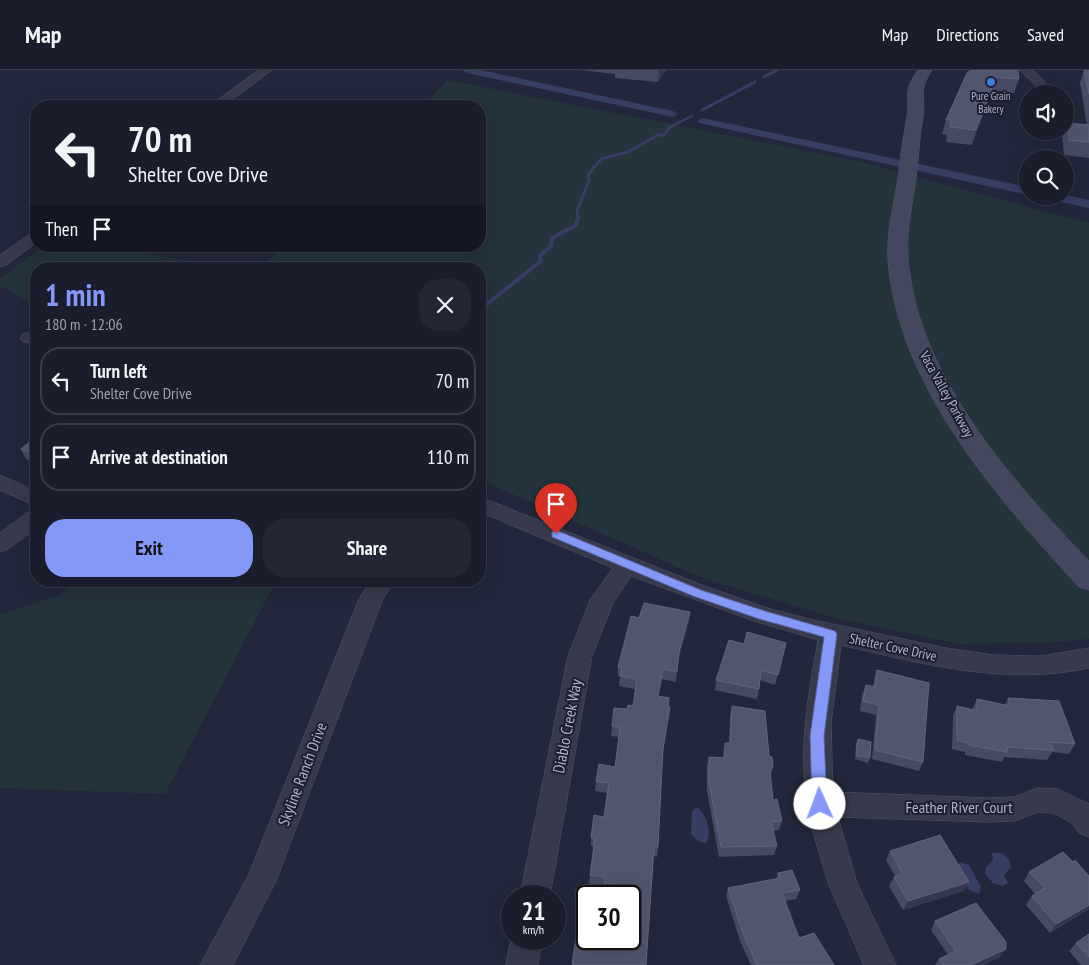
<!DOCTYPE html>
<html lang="en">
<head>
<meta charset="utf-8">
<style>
  :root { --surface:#1a1d2c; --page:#232634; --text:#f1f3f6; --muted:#9fa2a9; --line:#383b48; --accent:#8598f8 }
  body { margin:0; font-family:"PT Sans Narrow",sans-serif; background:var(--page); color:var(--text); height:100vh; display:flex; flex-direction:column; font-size:19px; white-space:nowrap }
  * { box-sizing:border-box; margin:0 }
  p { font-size:16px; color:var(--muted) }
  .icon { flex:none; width:28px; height:28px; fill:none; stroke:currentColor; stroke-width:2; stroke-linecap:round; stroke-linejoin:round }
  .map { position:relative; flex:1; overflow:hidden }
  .panel { position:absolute; left:30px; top:192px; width:456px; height:325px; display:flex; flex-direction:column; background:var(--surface); border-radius:20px; box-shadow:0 5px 20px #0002,0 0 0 1px var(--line) }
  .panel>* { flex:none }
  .guide { position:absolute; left:30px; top:30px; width:456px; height:152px; border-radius:20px; box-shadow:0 5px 20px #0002,0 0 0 1px var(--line); background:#1a1d2c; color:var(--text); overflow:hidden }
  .fabs { position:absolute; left:1019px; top:15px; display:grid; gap:10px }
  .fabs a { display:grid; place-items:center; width:55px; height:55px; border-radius:50%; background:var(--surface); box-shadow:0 5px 20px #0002,0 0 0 1px var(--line); font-size:25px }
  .speed { position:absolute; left:501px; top:815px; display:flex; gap:10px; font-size:25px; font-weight:700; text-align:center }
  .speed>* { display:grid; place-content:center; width:65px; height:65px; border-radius:50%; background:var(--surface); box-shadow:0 5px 20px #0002,0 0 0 1px var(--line); line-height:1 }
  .speed small { font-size:12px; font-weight:400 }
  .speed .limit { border:2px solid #111; border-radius:8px; background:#fff; color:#111 }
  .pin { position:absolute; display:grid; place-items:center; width:42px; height:42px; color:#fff; margin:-51px -21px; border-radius:50% 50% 50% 0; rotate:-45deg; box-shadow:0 0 5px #0007 }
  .pin .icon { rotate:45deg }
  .me { position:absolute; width:55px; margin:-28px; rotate:358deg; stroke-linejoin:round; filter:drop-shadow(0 0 4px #0008) }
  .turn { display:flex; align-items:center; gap:18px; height:105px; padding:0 15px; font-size:22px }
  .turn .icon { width:65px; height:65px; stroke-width:2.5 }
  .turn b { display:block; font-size:35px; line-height:42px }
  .then { display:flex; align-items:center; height:48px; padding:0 15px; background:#0003; gap:10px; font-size:19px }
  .round { display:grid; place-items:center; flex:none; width:52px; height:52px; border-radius:20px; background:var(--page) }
  .headline { display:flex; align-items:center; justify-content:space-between; height:85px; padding:0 15px }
  h1 { font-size:30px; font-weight:800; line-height:38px; color:var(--accent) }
  .button { display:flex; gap:10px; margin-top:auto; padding:10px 15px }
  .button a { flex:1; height:58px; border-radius:20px; background:var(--accent); color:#111; font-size:20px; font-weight:800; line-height:58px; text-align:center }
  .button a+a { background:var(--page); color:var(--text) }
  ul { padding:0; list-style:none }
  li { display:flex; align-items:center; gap:15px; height:68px; margin:0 10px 8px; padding:0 5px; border:2px solid var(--line); border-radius:20px }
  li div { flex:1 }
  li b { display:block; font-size:19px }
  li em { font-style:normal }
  header { display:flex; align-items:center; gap:30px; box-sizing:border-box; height:70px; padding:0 25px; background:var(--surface); border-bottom:1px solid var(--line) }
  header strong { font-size:24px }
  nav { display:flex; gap:28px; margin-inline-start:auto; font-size:18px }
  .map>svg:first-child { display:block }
  .green { fill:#24343c }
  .water { fill:#363e62 }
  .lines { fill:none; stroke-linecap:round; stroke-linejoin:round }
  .stream-far1 { stroke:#363e62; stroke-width:3 }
  .stream { stroke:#363e62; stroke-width:4 }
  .canal { fill:#363e62; fill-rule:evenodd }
  .street-casing { stroke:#515566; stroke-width:1 }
  .secondary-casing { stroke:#515566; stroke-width:1 }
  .street { fill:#363a4b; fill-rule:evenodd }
  .secondary { fill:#44485e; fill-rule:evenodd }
  .wall { fill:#464b63 }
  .shaded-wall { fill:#33384e }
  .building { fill:#52566d; stroke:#60657b }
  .route { fill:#8598f8; stroke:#5663a1 }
  .shop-dot { fill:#3f7fe0; stroke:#1b1f30; stroke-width:2 }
  .labels { text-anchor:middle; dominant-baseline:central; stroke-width:4; stroke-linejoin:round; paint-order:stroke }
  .far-poi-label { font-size:11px; fill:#b1b5c7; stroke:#1b1f30 }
  .street-label { font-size:14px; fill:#b1b5c7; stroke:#1b1f30 }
  .near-street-label { font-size:16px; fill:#b1b5c7; stroke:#1b1f30 }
</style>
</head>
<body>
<header>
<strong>Map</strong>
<nav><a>Map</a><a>Directions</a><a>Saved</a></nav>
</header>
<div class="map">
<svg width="1089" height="895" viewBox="0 0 1089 895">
  <rect width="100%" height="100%" fill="#22273b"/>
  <path class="green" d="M448 10 857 91 1089 153V569L1057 572 958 574 835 548 705 509 480 410V199H260L282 176H480V36H422Z
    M43 176H100L238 199H36V236L0 216V209Z
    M77 511H276L165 724 0 718V544L58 526Z"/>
  <path class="water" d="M697 737C706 743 713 763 706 774L697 770 691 764 692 741Z
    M992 783H1002L1009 789 1011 797 1004 805 1008 813 1003 816 993 813 985 804 986 797 993 790Z
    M960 792 969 795 981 817 979 824 969 820 956 795Z"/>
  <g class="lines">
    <path class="stream-far1" d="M764 7 777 0
      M702 40 755 12
      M578 148 577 141 589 110 588 105 601 89 628 82 658 65H664L670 57 692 46"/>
    <path class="stream" d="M480 240 541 191 540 186 551 176 552 168 576 155 578 147"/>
    <path class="canal" d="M462 0H481L673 41 678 44 673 47 467 3Z
      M703 48 1028 117V125L699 53 697 51Z
      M1065 125 1089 130V138L1047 129 1045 126Z"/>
    <defs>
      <path id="street" d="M259 0H272L224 36H210Z
        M1020 0H1033L1045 12 1050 24H1038L1035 15Z
        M36 161V173L6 195 0 197V185L31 163Z
        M29 263 36 264V274L23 272 20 268 23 264Z
        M0 405 36 421V436L0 420Z
        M480 427 699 514 767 538 813 550 946 578 993 585 1041 586 1089 578V598C1005 616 923 594 841 575L831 653 833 722 988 728 1014 727 1037 718 1058 719 1089 734V767L1079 763 1073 754 1054 743 1038 742 1014 751 988 752 838 747 857 813 896 895H864L828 813 805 734 807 730C798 676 809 623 818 570L754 551 631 506 613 533 592 586 550 826H520L568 586 590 530 613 498 480 442Z
        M36 440V458L8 479 0 482V463L28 442Z
        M371 511H394L382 531 276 811 233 895H200L249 804 359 529Z
        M512 867 542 869 538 895H506Z"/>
      <path id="secondary" d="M918 0H932C918 21 926 26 923 47 920 64 919 82 917 100 914 129 906 157 908 186 915 303 1012 411 1089 491V520L1079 517C997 428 897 315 888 189 886 158 896 129 899 99 901 81 904 64 907 46 910 25 902 22 918 0Z"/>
    </defs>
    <use href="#street" class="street-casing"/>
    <use href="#secondary" class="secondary-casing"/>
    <use href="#street" class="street"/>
    <use href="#secondary" class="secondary"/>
  </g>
  <path class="wall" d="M580 0H666L658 12 615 8V4Z
    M1084 0H1089V88L1064 85 1062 67 1064 61H1065V58L1067 53 1087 55 1080 13Z
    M967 3 1019 9 1014 23 992 20 972 75 946 72 947 65 942 64 946 50Z
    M36 367V393L26 389 21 379Z
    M690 542 689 552 678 590 676 612 662 609 658 626 663 681 658 777 657 787 653 786 646 895H572L576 868 586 870 630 869 609 822H603L604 816 589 814 594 777 591 776V767L604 747 607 723 595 721 596 711 615 697 619 667 611 666 612 656 627 639 633 636 635 619 619 616 620 607 618 606V597Z
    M786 573 775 615 760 610 759 619 757 629 715 620 716 610 744 574Z
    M877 600 923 692 919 701 872 689 876 645 860 641 862 624 866 615 873 616 874 610Z
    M1008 628 1075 674 1069 684 1052 682 1047 690 1004 687 1002 692 965 685V682L952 679 953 646 957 636 972 640 977 629 1005 635Z
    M732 636 769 686 773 696 771 705 773 730 782 751 779 760 773 761 777 776 774 785 719 787 707 721V696L709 687 723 688V682L725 673H729L730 646Z
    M858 669 870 688 868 693 855 689 856 674Z
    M890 781 964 821 903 840 889 816 894 807 895 806 886 790Z
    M1029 802 1089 839 1050 863 1026 835 1032 826 1035 824 1024 811Z
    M778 803 800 820 796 829 785 831 799 868 834 895H751L740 871 726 826 728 818 776 809Z
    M935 851 1000 887 983 895H935L939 889 948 885 931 860Z
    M1089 864V895H1081L1069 881 1076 873Z"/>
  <path class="shaded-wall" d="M659 0H666L658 12Z
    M996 7 992 20 972 75 976 60Z
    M690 542 689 552 678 592 679 582Z
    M969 812 964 821 903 840 908 831Z
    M1089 835V839L1050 863 1056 854Z
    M1006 879 1000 887 983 895H971Z"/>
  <path class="building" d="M971 0H1018L1019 9 996 7 976 60 950 57 951 50H946L967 3Z
    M1084 0H1089V24Z
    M1067 53 1089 55V72L1069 70Z
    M36 367V385L21 379Z
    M644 533 690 542 679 582 677 602 663 599 658 626 669 628 668 637H670L663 679 658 777H654L646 895H576L572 894 576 868 586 870 588 861V869H630V826H609L610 813H604L605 807 590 805 595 768 591 767 594 745 604 747 609 713 596 711 599 694 615 697 620 658 612 656 614 638 627 639 628 635 633 636 637 609 620 606 622 597H618L631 546 639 548Z
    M747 562 786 573 778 605 761 600 759 619 716 610 729 570 744 574Z
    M877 600 929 613 923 692 875 680 879 635 863 631 866 615 875 617Z
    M1008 628 1059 631 1075 674 1050 672 1053 680 1007 677V682L969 675V673L957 670V636L977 641V629L1010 636Z
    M732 636 765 641 769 686 772 687 773 696 770 702 773 730 777 729 782 751 771 752 777 776 721 777 709 712V687L725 688V673H730Z
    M858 669 871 672 870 688 856 685Z
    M940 765 969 812 908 831 894 807 903 804 890 781Z
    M1063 782 1073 792 1075 790 1089 806V835L1056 854 1032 826 1045 818 1029 802Z
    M792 800 800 820 782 823 799 868 814 863 834 895H757L743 863 728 818 780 808 778 803Z
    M976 833 1006 872V879L971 895H943L939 889 956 881 935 851Z
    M1089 864V887L1076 873Z"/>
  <path class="route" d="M556 460 701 520 765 541 835 561 837 564 824 666 827 734 825 739 820 741 814 739 812 734 810 666 824 567 759 549 693 526 552 467V462Z"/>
  <circle class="shop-dot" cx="991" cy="12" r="5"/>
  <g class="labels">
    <g class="far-poi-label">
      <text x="991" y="26">Pure Grain<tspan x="991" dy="13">Bakery</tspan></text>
    </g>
    <g class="street-label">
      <text transform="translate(947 324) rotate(61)">Vaca Valley Parkway</text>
      <text transform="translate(893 577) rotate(12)">Shelter Cove Drive</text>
    </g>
    <g class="near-street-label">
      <text transform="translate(567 656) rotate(-79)">Diablo Creek Way</text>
      <text transform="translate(302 704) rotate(-69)">Skyline Ranch Drive</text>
      <text x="959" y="737">Feather River Court</text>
    </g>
  </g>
</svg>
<div class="fabs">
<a><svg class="icon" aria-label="sound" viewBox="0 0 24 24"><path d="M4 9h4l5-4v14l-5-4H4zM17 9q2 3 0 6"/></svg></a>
<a><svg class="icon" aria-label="search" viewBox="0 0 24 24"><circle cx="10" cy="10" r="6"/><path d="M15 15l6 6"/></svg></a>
</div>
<div class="speed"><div>21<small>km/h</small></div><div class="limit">30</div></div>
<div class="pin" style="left:556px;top:464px;background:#d93025"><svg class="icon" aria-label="arrive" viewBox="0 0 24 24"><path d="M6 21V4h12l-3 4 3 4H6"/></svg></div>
<svg class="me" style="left:820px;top:734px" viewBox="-20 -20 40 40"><circle r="19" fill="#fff"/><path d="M0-13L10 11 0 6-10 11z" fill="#8598f8"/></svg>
<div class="guide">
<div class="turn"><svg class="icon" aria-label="left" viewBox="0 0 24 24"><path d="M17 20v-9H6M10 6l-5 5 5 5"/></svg><div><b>70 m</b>Shelter Cove Drive</div></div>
<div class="then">Then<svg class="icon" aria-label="arrive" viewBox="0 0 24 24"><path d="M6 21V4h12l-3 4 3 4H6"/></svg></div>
</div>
<section class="panel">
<div class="headline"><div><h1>1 min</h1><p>180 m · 12:06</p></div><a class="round"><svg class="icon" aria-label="close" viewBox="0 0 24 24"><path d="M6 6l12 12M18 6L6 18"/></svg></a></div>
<ul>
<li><svg class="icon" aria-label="left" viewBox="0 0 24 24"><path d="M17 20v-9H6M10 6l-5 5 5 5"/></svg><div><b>Turn left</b><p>Shelter Cove Drive</p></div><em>70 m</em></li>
<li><svg class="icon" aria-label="arrive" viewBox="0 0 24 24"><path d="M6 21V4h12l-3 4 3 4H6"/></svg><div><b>Arrive at destination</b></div><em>110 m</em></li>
</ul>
<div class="button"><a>Exit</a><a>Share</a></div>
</section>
</div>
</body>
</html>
